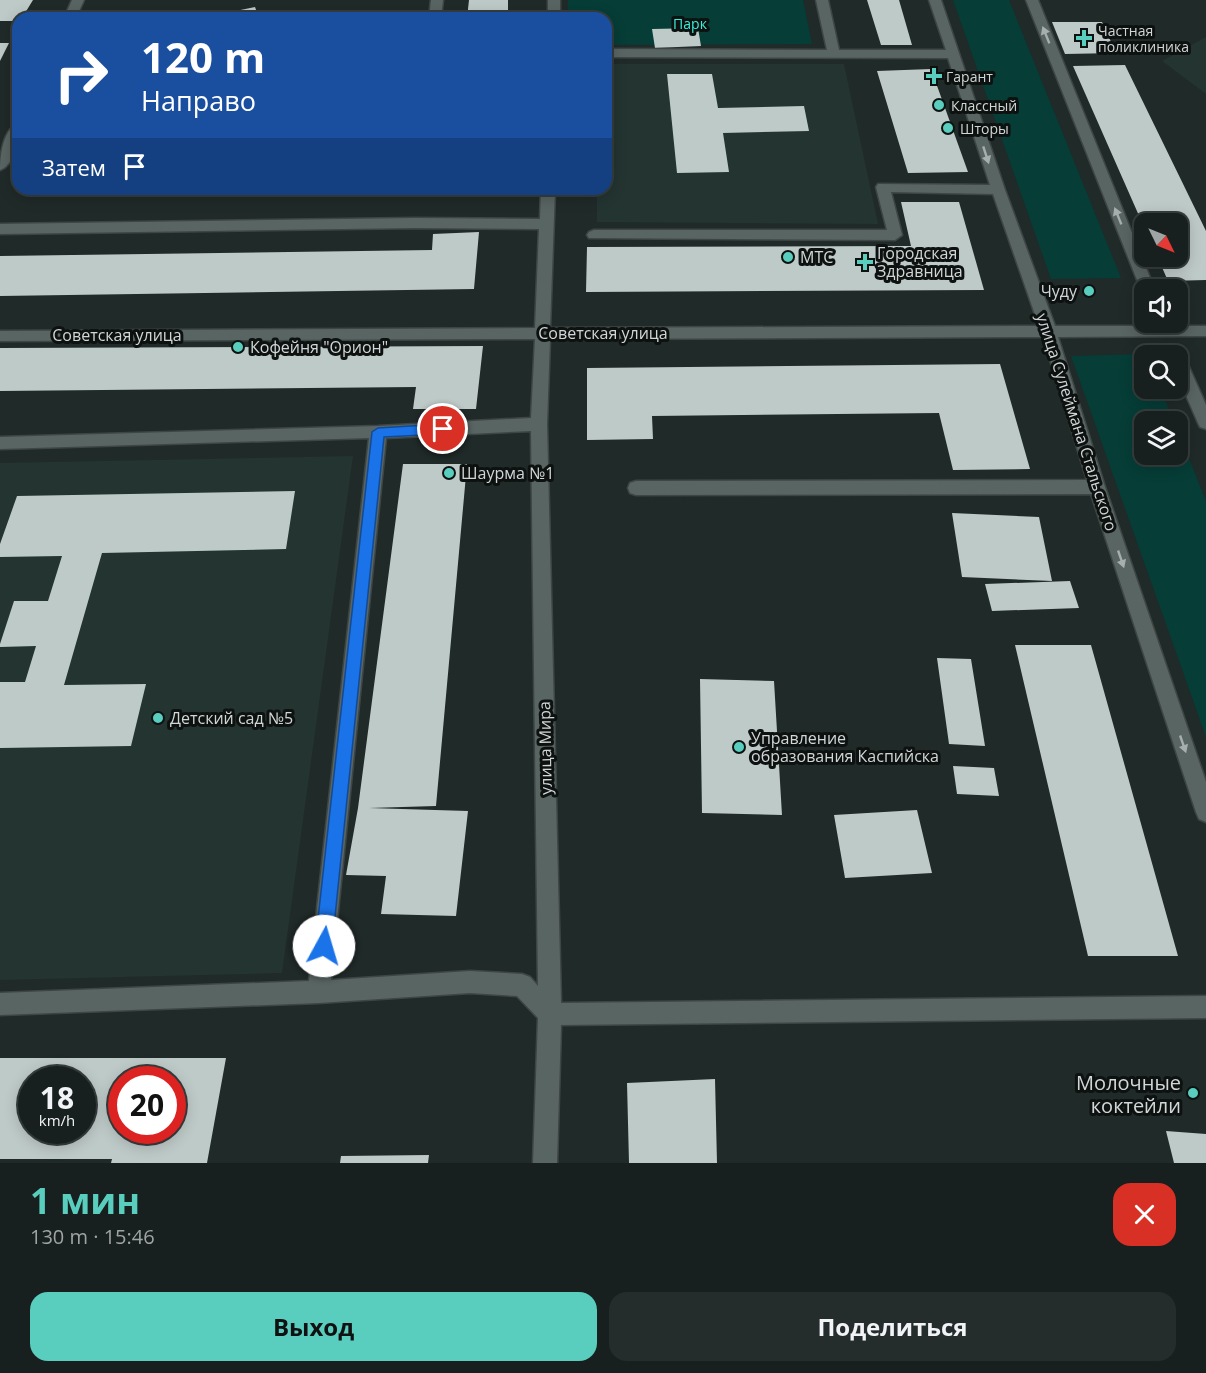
<!DOCTYPE html>
<html lang="ru">
<head>
<meta charset="utf-8">
<style>
  :root { --surface:#18201f; --page:#252d2c; --text:#f1f3f6; --muted:#9fa3a4; --line:#363e3d; --accent:#59cebe }
  body { margin:0; font-family:"Open Sans",sans-serif; background:var(--page); color:var(--text); height:100vh; display:flex; flex-direction:column; font-size:22px; white-space:nowrap }
  * { box-sizing:border-box; margin:0 }
  p { font-size:20px; color:var(--muted) }
  .icon { flex:none; width:33px; height:33px; fill:none; stroke:currentColor; stroke-width:2; stroke-linecap:round; stroke-linejoin:round }
  .map { position:relative; height:1163px; overflow:hidden }
  .drawer { display:flex; flex-direction:column; background:var(--surface); flex:1 }
  .drawer>* { flex:none }
  .top-card { position:absolute; left:12px; top:12px; width:600px; height:183px; border-radius:18px; box-shadow:0 3px 15px #0003,0 0 0 2px var(--line); background:#1a4fa0; color:#fff; overflow:hidden }
  .needle { width:39px; rotate:133deg }
  .controls { position:absolute; left:1134px; top:213px; display:grid; gap:12px }
  .controls a { display:grid; place-items:center; width:54px; height:54px; border-radius:12px; background:var(--surface); box-shadow:0 3px 15px #0003,0 0 0 2px var(--line); font-size:30px }
  .speed { position:absolute; left:18px; top:1066px; display:flex; gap:12px; font-size:30px; font-weight:700; text-align:center }
  .speed>* { display:grid; place-content:center; width:78px; height:78px; border-radius:50%; background:var(--surface); box-shadow:0 3px 15px #0003,0 0 0 2px var(--line); line-height:1 }
  .speed small { font-size:15px; font-weight:400 }
  .speed .limit { border:9px solid #d22; background:#fff; color:#111 }
  .pin { position:absolute; display:grid; place-items:center; width:51px; height:51px; color:#fff; margin:-26px; border:3px solid #fff; border-radius:50%; box-shadow:0 2px 6px #0007 }
  .me { position:absolute; width:66px; margin:-33px; rotate:6deg; stroke-linejoin:round; filter:drop-shadow(0 0 4px #0008) }
  .turn { display:flex; align-items:center; gap:21px; height:126px; padding:0 30px; font-size:27px }
  .turn .icon { width:78px; height:78px; stroke-width:2.5 }
  .turn b { display:block; font-size:42px; line-height:51px }
  .then { display:flex; align-items:center; height:57px; padding:0 30px; background:#0003; gap:12px; font-size:22px }
  .round { display:grid; place-items:center; flex:none; width:63px; height:63px; border-radius:18px; background:var(--page) }
  .headline { display:flex; align-items:center; justify-content:space-between; height:102px; padding:0 30px }
  h1 { font-size:36px; font-weight:700; line-height:45px; color:var(--accent) }
  .action { display:flex; gap:12px; margin-top:auto; padding:12px 30px }
  .action a { flex:1; height:69px; border-radius:18px; background:var(--accent); color:#111; font-size:24px; font-weight:700; line-height:69px; text-align:center }
  .action a+a { background:var(--page); color:var(--text) }
  .map>svg:first-child { display:block }
  .built { fill:#233431 }
  .green { fill:#063d37 }
  .building { fill:#becac8; fill-rule:evenodd }
  .lines { fill:none; stroke-linecap:round; stroke-linejoin:round }
  .minor-casing { stroke:#3e4644; stroke-width:3 }
  .minor { fill:#596563; fill-rule:evenodd }
  .oneway { fill:#a7afae }
  .route { fill:#1a73e8; stroke:#114b97; stroke-width:1.5 }
  .poi-dot { fill:#59cebe; stroke:#0d1211; stroke-width:2 }
  .labels { text-anchor:middle; dominant-baseline:central; stroke-width:6; stroke-linejoin:round; paint-order:stroke }
  .far-park-label { font-size:14px; fill:#37f0dc; stroke:#0d1211 }
  .far-poi-label { font-size:14px; fill:#d1d7d6; stroke:#0d1211; text-anchor:start }
  .poi-label { font-size:16px; fill:#d1d7d6; stroke:#0d1211; text-anchor:start }
  .street-label { font-size:16px; fill:#d1d7d6; stroke:#0d1211 }
  .near-poi-label { font-size:20px; fill:#d1d7d6; stroke:#0d1211; text-anchor:end }
</style>
</head>
<body>
<div class="map">
<svg width="1206" height="1163" viewBox="0 0 1206 1163">
  <rect width="100%" height="100%" fill="#202a29"/>
  <path class="built" d="M1206 37V94L1162 61Z
    M606 64H844L878 224 597 222V189H606Z
    M353 456 282 973 0 980V463Z"/>
  <path class="green" d="M568 0H803L812 44 606 45V18H568Z
    M953 0H1009L1121 278 1051 279Z
    M1146 354 1144 388 1160 389 1174 421 1144 422V454H1178V431L1206 501V737L1071 356Z"/>
  <path class="building" d="M0 0H33L22 18H18V21H0Z
    M469 0H508V18H467Z
    M867 0H899L912 45H881Z
    M255 7 259 18H217L216 15Z
    M1052 22H1102L1116 53 1065 54Z
    M698 28 701 46 655 48 652 29Z
    M0 43H9L0 61Z
    M1125 65 1206 231V280L1168 281 1157 256H1178V224H1144V227L1073 66Z
    M931 69 968 172 908 173 877 71Z
    M667 74H712L718 108 804 106 809 131 723 133 729 172 677 173Z
    M901 202H959L984 290 586 292 587 247 911 246Z
    M479 232 474 289 0 296V256L432 250 433 234Z
    M483 346 476 409H413L416 387 0 391V348Z
    M1000 364 1030 469 953 470 939 413 652 416 653 439 587 440V368Z
    M403 464H467L436 806 369 808 468 811 456 916 381 914 386 876 346 875 358 808Z
    M295 491 286 549 102 553 64 685 146 684 131 746 0 748V682H25L36 646 0 647V644L14 601H48L62 556 0 557V544L17 496Z
    M952 513 1039 517 1052 581 962 577Z
    M1070 581 1079 608 992 611 985 584Z
    M1015 645H1091L1178 956H1088Z
    M937 658 971 659 985 746 949 744Z
    M700 679 774 681 782 815 702 813Z
    M953 766 994 768 999 796 957 794Z
    M917 810 932 873 845 878 834 815Z
    M0 1058H226L207 1163H111L112 1159H0ZM32 1080H82V1131H32ZM122 1080H172V1131H122Z
    M715 1079 717 1163H629L627 1083Z
    M1166 1131 1206 1134V1163H1174Z
    M429 1155 428 1163H340L341 1156Z"/>
  <g class="lines">
    <defs>
      <path id="minor" d="M72 0H84L76 18H64Z
        M431 0H443L441 18H429Z
        M548 0H560V18H548Z
        M816 0H828L839 50H946L929 0H941L1005 190 1055 326H1206V336L1058 337 1105 487 1206 782V822L1199 819 1196 812 1091 494 636 495 630 493 628 488 630 483 636 481 1087 480 1043 337 550 339 547 424 561 1003 1206 996V1018L561 1025 557 1163H533L538 1018 517 996 470 993 319 1003 0 1015V993L309 981 369 438 0 449V437L378 426 531 418 535 339 0 341V331L535 328 539 229 415 228 0 234V224L415 218 540 219 541 189H555L550 328 1039 326 993 194 891 192 902 235 895 240 589 238 587 235 589 232 594 230H887L876 187 878 184 990 185 948 58 606 57V49L827 50ZM531 431 538 986 530 977 522 974 470 971 331 980 386 438Z
        M1026 0H1038L1155 290H1144V294L1141 290Z
        M18 124C18 138 15 165 0 170 0 156 3 129 18 124Z
        M1178 354 1184 356 1186 360 1206 405V429L1200 427 1198 423 1178 377V356H1174Z"/>
    </defs>
    <use href="#minor" class="minor-casing"/>
    <use href="#minor" class="minor"/>
  </g>
  <defs><path id="oneway-solid" d="M-6-.8H1V-3.2L6.5 0L1 3.2V.8H-6Z" transform="scale(1.5)"/></defs>
  <g class="oneway">
    <use href="#oneway-solid" transform="translate(1046 35) rotate(-112)"/>
    <use href="#oneway-solid" transform="translate(986 155) rotate(72)"/>
    <use href="#oneway-solid" transform="translate(1118 216) rotate(-112)"/>
    <use href="#oneway-solid" transform="translate(1121 559) rotate(71)"/>
    <use href="#oneway-solid" transform="translate(1183 744) rotate(71)"/>
  </g>
  <path class="route" d="M443 424 449 429 443 434 384 437 332 946 330 951 324 954 318 951 315 946 372 432 378 428Z"/>
  <g class="poi-dot">
    <path d="M1081 29h6v6h6v6h-6v6h-6v-6h-6v-6h6z"/>
    <path d="M931 67h6v6h6v6h-6v6h-6v-6h-6v-6h6z"/>
    <circle cx="939" cy="105" r="6"/>
    <circle cx="948" cy="128" r="6"/>
    <circle cx="788" cy="257" r="6"/>
    <path d="M862 253h6v6h6v6h-6v6h-6v-6h-6v-6h6z"/>
    <circle cx="1089" cy="291" r="6"/>
    <circle cx="238" cy="347" r="6"/>
    <circle cx="449" cy="473" r="6"/>
    <circle cx="158" cy="718" r="6"/>
    <circle cx="739" cy="747" r="6"/>
    <circle cx="1193" cy="1093" r="6"/>
  </g>
  <g class="labels">
    <g class="far-park-label">
      <text x="690" y="23">Парк</text>
    </g>
    <g class="far-poi-label">
      <text x="1098" y="30">Частная<tspan x="1098" dy="16">поликлиника</tspan></text>
      <text x="946" y="76">Гарант</text>
      <text x="951" y="105">Классный</text>
      <text x="960" y="128">Шторы</text>
    </g>
    <g class="poi-label">
      <text x="877" y="253">Городская<tspan x="877" dy="18">Здравница</tspan></text>
      <text x="800" y="257">МТС</text>
      <text x="1077" y="291" text-anchor="end">Чуду</text>
      <text x="250" y="347">Кофейня "Орион"</text>
      <text x="461" y="473">Шаурма №1</text>
      <text x="170" y="718">Детский сад №5</text>
      <text x="751" y="738">Управление<tspan x="751" dy="18">образования Каспийска</tspan></text>
    </g>
    <g class="street-label">
      <text x="603" y="333">Советская улица</text>
      <text x="117" y="335">Советская улица</text>
      <text transform="translate(1077 422) rotate(72)">улица Сулеймана Стальского</text>
      <text transform="translate(545 748) rotate(-91)">улица Мира</text>
    </g>
    <g class="near-poi-label">
      <text x="1181" y="1082">Молочные<tspan x="1181" dy="23">коктейли</tspan></text>
    </g>
  </g>
</svg>
<div class="controls">
<a><svg class="needle" viewBox="-14 -14 28 28"><path d="M0-13l5 13h-10z" fill="#e53935"/><path d="M0 13l5-13h-10z" fill="#9fa3a4"/></svg></a>
<a><svg class="icon" aria-label="sound" viewBox="0 0 24 24"><path d="M4 9h4l5-4v14l-5-4H4zM17 9q2 3 0 6"/></svg></a>
<a><svg class="icon" aria-label="search" viewBox="0 0 24 24"><circle cx="10" cy="10" r="6"/><path d="M15 15l6 6"/></svg></a>
<a><svg class="icon" aria-label="layers" viewBox="0 0 24 24"><path d="M12 4l9 5-9 5-9-5zM3 14l9 5 9-5"/></svg></a>
</div>
<div class="speed"><div>18<small>km/h</small></div><div class="limit">20</div></div>
<div class="pin" style="left:443px;top:429px;background:#d93025"><svg class="icon" aria-label="arrive" viewBox="0 0 24 24"><path d="M6 21V4h12l-3 4 3 4H6"/></svg></div>
<svg class="me" style="left:324px;top:946px" viewBox="-20 -20 40 40"><circle r="19" fill="#fff"/><path d="M0-13L10 11 0 6-10 11z" fill="#1a73e8"/></svg>
<div class="top-card">
<div class="turn"><svg class="icon" aria-label="right" viewBox="0 0 24 24"><path d="M7 20v-9h11M14 6l5 5-5 5"/></svg><div><b>120 m</b>Направо</div></div>
<div class="then">Затем<svg class="icon" aria-label="arrive" viewBox="0 0 24 24"><path d="M6 21V4h12l-3 4 3 4H6"/></svg></div>
</div>
</div>
<section class="drawer">
<div class="headline"><div><h1>1 мин</h1><p>130 m · 15:46</p></div><a class="round" style="background:#d93025;color:#fff"><svg class="icon" aria-label="close" viewBox="0 0 24 24"><path d="M6 6l12 12M18 6L6 18"/></svg></a></div>
<div class="action"><a>Выход</a><a>Поделиться</a></div>
</section>
</body>
</html>
